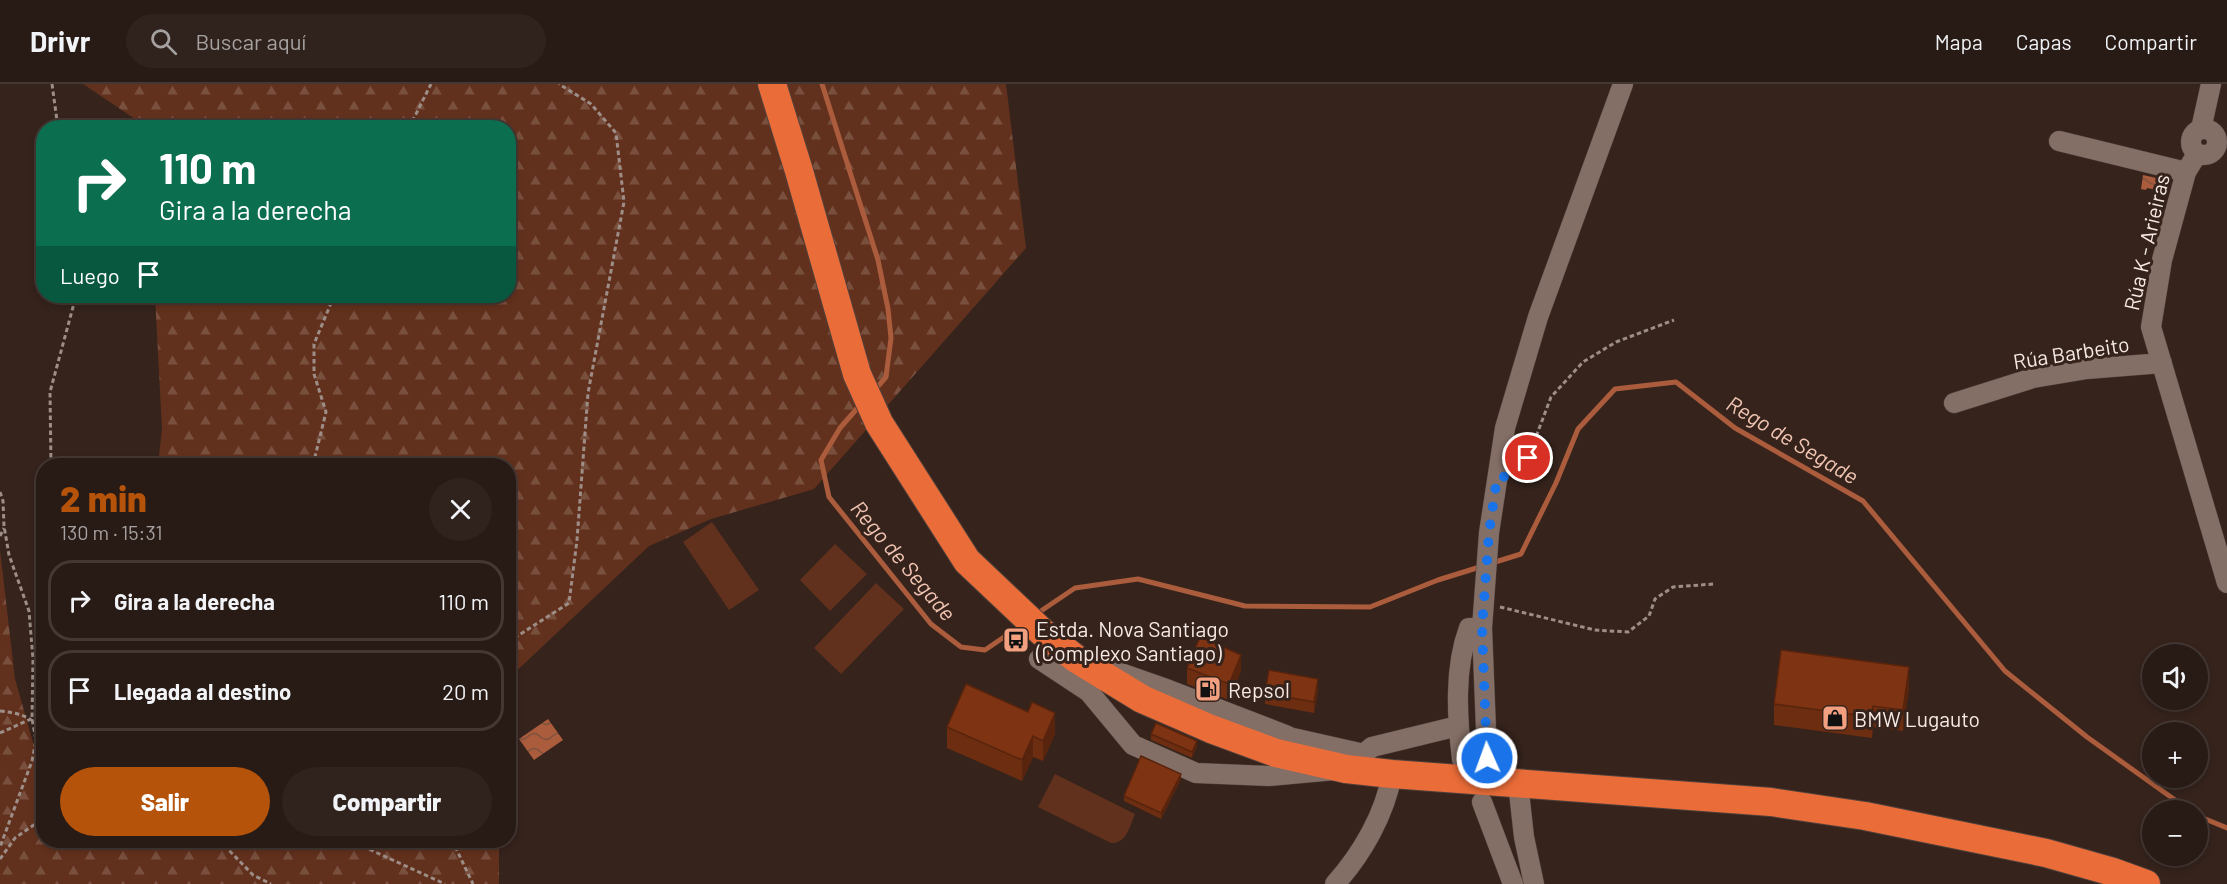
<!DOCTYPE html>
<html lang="es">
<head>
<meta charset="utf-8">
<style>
  :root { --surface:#281a15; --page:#30231e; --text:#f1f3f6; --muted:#a5a1a0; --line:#443834; --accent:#b45309 }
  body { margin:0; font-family:Barlow,sans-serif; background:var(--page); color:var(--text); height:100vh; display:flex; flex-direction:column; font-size:22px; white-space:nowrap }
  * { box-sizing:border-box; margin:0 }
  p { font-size:20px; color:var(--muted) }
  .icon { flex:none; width:33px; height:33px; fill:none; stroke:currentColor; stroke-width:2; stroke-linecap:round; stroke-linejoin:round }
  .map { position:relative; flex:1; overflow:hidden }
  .details { position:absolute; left:36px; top:374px; width:480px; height:390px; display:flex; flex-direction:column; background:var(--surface); border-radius:24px; box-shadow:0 3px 9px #0003,0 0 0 2px var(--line) }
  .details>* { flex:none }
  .banner { position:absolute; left:36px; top:36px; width:480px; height:183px; border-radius:24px; box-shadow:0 3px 9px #0003,0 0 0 2px var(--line); background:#0b6e4f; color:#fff; overflow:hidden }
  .controls { position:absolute; left:2142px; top:560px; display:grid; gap:12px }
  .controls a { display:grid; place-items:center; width:66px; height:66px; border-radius:50%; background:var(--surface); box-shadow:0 3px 9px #0003,0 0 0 2px var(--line); font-size:30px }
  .pin { position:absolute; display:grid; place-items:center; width:51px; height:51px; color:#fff; margin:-26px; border:3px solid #fff; border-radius:50%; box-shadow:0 2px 6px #0007 }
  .me { position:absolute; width:66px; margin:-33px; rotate:358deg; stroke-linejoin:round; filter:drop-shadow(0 0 4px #0008) }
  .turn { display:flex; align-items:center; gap:21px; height:126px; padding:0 24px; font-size:27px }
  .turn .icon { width:78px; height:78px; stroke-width:2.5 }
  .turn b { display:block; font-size:42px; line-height:51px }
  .then { display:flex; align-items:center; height:57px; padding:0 24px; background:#0003; gap:12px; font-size:22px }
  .round { display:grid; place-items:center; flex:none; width:63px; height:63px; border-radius:32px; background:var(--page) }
  .summary { display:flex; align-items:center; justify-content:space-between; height:102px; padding:0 24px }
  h1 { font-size:36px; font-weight:800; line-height:45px; color:var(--accent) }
  .button { display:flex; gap:12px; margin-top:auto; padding:12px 24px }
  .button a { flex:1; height:69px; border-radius:36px; background:var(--accent); color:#fff; font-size:24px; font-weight:800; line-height:69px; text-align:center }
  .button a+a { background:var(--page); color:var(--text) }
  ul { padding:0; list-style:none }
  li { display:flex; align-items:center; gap:18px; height:81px; margin:0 12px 9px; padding:0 12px; border:3px solid var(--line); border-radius:24px }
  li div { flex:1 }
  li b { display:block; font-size:22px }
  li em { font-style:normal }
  header { display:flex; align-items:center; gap:36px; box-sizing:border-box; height:84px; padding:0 30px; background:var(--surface); border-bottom:2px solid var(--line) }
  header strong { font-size:28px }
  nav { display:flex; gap:33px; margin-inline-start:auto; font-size:21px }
  .search { width:420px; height:54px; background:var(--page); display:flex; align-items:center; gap:15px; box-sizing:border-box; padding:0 21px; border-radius:33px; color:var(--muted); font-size:22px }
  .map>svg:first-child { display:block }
  .forest { fill:url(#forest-firs) }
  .pitch { fill:#62311d }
  .water { fill:url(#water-waves) }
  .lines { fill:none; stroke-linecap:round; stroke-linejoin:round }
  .stream { stroke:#ab5c3c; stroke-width:5 }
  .minor-casing { stroke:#51413c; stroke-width:21 }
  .highway-casing { stroke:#51413c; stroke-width:30 }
  .path { stroke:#9e8e88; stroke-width:3; stroke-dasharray:4.5 3; stroke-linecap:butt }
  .minor { stroke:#846f66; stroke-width:20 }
  .highway { stroke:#ea6c38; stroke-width:28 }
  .wall { fill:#6c2d10 }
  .shaded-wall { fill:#58240d }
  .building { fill:#7e3413; stroke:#58240d; stroke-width:1.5 }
  .route { stroke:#1a73e8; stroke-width:10; stroke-dasharray:0 18 }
  .labels { text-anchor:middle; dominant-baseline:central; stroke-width:6; stroke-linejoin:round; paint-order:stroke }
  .street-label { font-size:21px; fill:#f7eae5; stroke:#35231c }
  .poi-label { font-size:21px; fill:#f7eae5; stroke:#35231c; text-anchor:start }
  .water-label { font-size:22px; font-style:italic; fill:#f2c5b3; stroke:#35231c }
</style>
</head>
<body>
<header>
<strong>Drivr</strong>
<div class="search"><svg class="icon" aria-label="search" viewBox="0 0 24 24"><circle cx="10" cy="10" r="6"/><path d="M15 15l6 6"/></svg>Buscar aquí</div>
<nav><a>Mapa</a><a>Capas</a><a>Compartir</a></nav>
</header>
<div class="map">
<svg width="2227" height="800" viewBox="0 0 2227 800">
  <defs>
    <pattern id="forest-firs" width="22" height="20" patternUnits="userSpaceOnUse" patternTransform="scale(1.5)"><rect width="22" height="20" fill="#62311d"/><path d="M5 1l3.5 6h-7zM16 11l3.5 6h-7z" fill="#794f3e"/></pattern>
    <pattern id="water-waves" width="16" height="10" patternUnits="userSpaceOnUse" patternTransform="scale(1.5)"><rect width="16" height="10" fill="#ab5c3c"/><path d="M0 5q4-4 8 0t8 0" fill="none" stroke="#7f5240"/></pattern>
  </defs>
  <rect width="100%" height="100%" fill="#35231c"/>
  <path class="forest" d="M83 0H1006L1026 164 814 405 711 435 649 462 509 594 508 381H158L162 345 155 212H508V44L147 43Z
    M0 466 15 595 36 669 43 673 44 756H499V800H0Z"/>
  <path class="pitch" d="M712 438 759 506 729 526 683 458Z
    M835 460 867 490 830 527 800 496Z
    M876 499 904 525 841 590 814 564Z
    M1055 690 1135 730C1130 742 1126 760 1111 759L1038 723Z"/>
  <path class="water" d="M2143 91 2165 96 2162 107 2147 104 2146 106 2141 105Z
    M548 635 563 656 534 676 519 655Z"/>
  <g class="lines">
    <path class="stream" d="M822 0 878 176 888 225 891 254 886 293 874 307
      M861 320 840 344 821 376 829 413 931 540 961 563 985 566 1023 540
      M1492 479 1521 470 1556 399 1578 345 1615 305 1676 298 1735 344 1863 417 2005 587 2087 653 2189 726
      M1035 531 1075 504 1138 495 1245 522 1370 523 1438 496 1483 482
      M2198 732 2227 744"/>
    <defs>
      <path id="minor" d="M2191 58a13 13 0 1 1 26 0a13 13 0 1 1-26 0Z
        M2201 45 2211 0
        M2059 57 2186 88
        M2197 70 2186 88 2162 176 2151 243 2227 499
        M1954 319 2033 294 2087 285 2162 279
        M1039 575 1089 608 1133 661 1196 689 1269 692 1346 685 1372 663 1458 642
        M1112 586 1169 606 1288 652 1317 676
        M1293 654 1364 670
        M1462 675C1457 633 1454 584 1469 544H1482
        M1488 696 1482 544 1489 449 1505 344 1538 233 1623 0
        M1518 699 1524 753 1534 800
        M1482 718 1513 800
        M1335 800C1362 770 1385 730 1392 690"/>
      <path id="highway" d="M772 0 799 87 857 290 879 339 967 477 1042 548 1075 574 1142 615 1211 645 1276 669 1346 685 1392 690 1771 718 1865 732 2046 769 2113 788 2146 800"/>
    </defs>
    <use href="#minor" class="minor-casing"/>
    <use href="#highway" class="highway-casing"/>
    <path class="path" d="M52 0 58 44
      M409 44 431 0
      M51 381 50 308 76 212
      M313 381 326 328 314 290V260L334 212
      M1516 391 1519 390 1528 374 1551 313 1583 278 1616 258 1674 236
      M0 408 3 417 4 442 9 471 29 527 33 575 32 635 36 656 32 677 0 763
      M0 452 4 444
      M1500 523 1595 546 1628 548 1649 532 1655 515 1673 503 1714 500
      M508 558 569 519 577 456 588 309 624 118 616 49 591 20 559 0
      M0 627C19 629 29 632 44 646
      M0 649 31 635
      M219 756 253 791 271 800
      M349 756 445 800
      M452 756 473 800
      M0 775 15 754 44 734"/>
    <use href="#minor" class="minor"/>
    <use href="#highway" class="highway"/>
  </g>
  <path class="wall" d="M1187 584 1241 587 1229 616 1187 600Z
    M1909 604 1903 647 1873 643 1872 654 1774 641V620Z
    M1318 606 1314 629 1265 620V609Z
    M947 643 1055 650 1043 677 1033 673 1022 697 947 664Z
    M1151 650 1197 662 1192 674 1151 656Z
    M1181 695 1161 735 1124 717V712Z"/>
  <path class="shaded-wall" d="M1241 571V587L1229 616V600Z
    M1909 583V604L1903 647V626Z
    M1318 595V606L1314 629V618Z
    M1873 622V643L1872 654V633Z
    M1055 629V650L1043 677V657Z
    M1033 652V673L1022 697V676Z
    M1197 657V662L1192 674V668Z
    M1181 690V695L1161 735V729Z"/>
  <path class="building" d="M1200 553 1241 571 1229 600 1187 584Z
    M1781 566 1909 583 1903 626 1873 622 1872 633 1774 620Z
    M1269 586 1318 595 1314 618 1265 609Z
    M966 600 1028 628 1032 618 1055 629 1043 657 1033 652 1022 676 947 643Z
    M1156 639 1197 657 1192 668 1151 650Z
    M1141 672 1181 690 1161 729 1124 712Z"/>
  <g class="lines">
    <path class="route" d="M1487 674 1482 544 1489 449 1497 394 1519 390 1528 374"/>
  </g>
  <defs>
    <symbol id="bus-square" viewBox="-11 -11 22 22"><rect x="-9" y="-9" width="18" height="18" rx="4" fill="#f2a080" stroke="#35231c"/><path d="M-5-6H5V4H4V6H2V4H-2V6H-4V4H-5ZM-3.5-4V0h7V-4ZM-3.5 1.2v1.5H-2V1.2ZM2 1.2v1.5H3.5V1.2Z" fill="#111"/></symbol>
    <symbol id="fuel-square" viewBox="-11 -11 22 22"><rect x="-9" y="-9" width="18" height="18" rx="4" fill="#f2a080" stroke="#35231c"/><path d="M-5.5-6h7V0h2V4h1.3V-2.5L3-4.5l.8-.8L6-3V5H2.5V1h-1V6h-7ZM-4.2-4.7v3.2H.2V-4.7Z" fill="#111"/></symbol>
    <symbol id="shop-square" viewBox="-11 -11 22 22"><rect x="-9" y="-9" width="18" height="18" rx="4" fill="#f2a080" stroke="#35231c"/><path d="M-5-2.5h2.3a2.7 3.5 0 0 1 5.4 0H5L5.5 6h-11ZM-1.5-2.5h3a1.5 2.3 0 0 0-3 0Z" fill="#111"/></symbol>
  </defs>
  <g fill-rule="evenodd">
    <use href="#bus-square" x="1001" y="541" width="30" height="30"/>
    <use href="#fuel-square" x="1193" y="590" width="30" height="30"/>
    <use href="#shop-square" x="1820" y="619" width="30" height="30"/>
  </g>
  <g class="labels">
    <g class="street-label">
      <text transform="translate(2146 158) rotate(-77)">Rúa K - Arieiras</text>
      <text transform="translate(2071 268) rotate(-9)">Rúa Barbeito</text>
    </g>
    <g class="poi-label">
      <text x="1036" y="544">Estda. Nova Santiago<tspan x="1036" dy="24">(Complexo Santiago)</tspan></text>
      <text x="1228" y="605">Repsol</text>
      <text x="1854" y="634">BMW Lugauto</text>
    </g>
    <g class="water-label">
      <text transform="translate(1793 355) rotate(31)">Rego de Segade</text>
      <text transform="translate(904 476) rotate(50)">Rego de Segade</text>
    </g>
  </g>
</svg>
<div class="controls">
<a><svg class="icon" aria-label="sound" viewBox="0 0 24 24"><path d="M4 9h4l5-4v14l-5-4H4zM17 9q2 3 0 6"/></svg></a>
<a>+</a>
<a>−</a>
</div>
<div class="pin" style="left:1528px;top:374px;background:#d93025"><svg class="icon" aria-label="arrive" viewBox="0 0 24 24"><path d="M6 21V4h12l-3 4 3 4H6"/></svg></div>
<svg class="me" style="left:1487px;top:674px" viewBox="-20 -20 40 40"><circle r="17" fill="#1a73e8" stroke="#fff" stroke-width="3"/><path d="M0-11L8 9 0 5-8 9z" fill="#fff"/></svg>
<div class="banner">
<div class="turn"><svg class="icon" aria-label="right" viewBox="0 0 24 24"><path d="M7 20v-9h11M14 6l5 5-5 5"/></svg><div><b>110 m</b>Gira a la derecha</div></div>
<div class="then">Luego<svg class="icon" aria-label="arrive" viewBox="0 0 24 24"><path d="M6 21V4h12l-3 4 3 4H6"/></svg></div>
</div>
<section class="details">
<div class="summary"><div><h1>2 min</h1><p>130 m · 15:31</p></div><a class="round"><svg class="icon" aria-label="close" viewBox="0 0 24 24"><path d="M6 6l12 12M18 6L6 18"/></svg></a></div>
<ul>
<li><svg class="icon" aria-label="right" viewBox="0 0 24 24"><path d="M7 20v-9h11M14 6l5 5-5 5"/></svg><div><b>Gira a la derecha</b></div><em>110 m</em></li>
<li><svg class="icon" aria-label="arrive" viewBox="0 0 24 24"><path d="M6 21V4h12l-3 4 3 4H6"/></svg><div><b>Llegada al destino</b></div><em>20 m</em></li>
</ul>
<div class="button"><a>Salir</a><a>Compartir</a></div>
</section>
</div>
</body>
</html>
